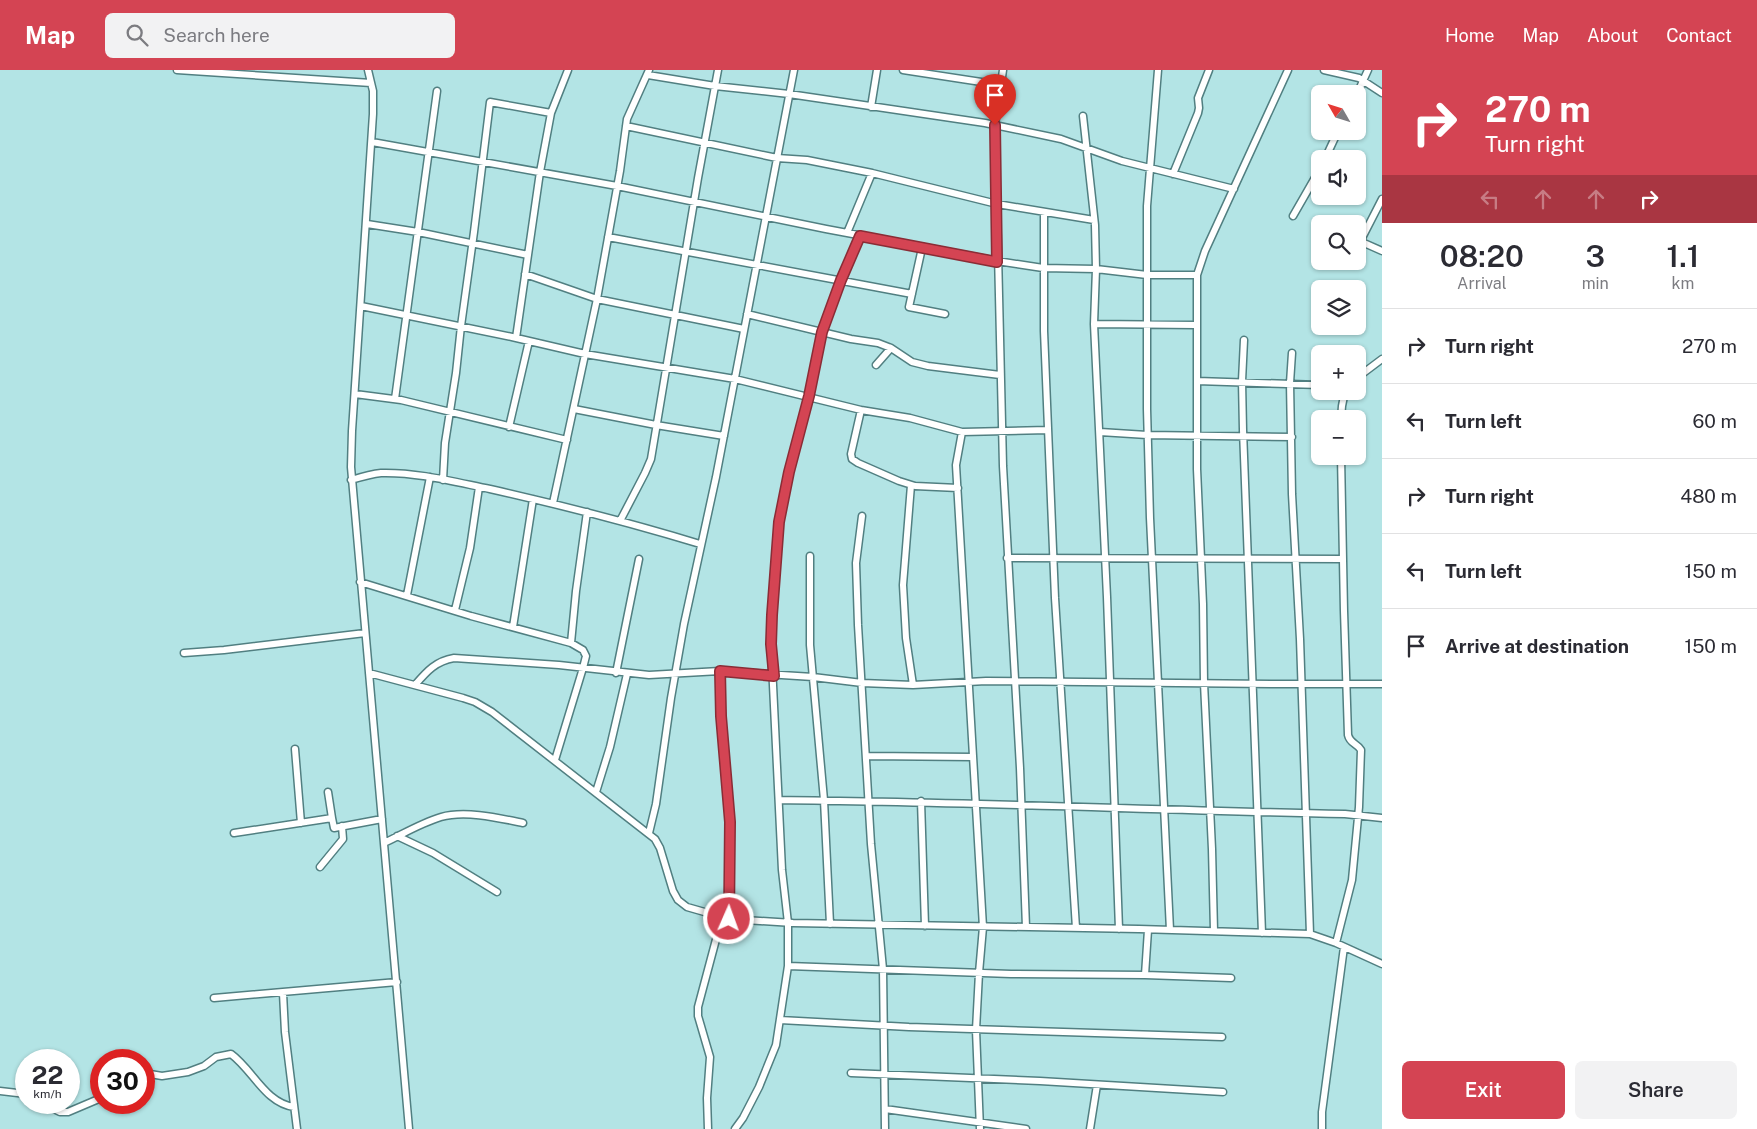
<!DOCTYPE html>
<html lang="en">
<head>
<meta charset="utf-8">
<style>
  :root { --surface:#fff; --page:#f2f2f3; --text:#2b2b33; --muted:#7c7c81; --line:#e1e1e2; --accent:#d44453 }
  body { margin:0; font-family:"Public Sans",sans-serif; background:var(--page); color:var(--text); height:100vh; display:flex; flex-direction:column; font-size:19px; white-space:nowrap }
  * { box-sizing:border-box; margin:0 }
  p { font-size:16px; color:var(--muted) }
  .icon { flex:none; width:28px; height:28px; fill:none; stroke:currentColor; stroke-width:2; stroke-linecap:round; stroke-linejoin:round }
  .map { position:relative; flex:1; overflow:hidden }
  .details { display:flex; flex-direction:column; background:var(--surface); width:375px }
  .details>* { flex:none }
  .banner { background:#d44453; color:#fff; overflow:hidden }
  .needle { width:32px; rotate:309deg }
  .tools { position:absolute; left:1311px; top:15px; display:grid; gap:10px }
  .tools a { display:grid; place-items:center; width:55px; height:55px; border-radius:8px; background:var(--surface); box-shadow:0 1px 4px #0004; font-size:25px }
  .speed { position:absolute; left:15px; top:979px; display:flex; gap:10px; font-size:25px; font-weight:700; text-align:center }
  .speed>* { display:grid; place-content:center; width:65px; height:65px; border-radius:50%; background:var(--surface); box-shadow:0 1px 4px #0004; line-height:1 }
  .speed small { font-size:12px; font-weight:400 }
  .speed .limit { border:8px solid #d22; background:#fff; color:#111 }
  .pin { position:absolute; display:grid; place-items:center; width:42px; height:42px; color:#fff; margin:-51px -21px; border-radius:50% 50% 50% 0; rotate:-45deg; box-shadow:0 0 5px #0007 }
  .pin .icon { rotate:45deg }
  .me { position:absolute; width:55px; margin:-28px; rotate:2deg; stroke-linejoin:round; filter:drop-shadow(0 0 4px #0008) }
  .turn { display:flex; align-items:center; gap:18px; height:105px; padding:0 20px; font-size:22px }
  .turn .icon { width:65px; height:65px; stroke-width:2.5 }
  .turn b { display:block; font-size:35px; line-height:42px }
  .lanes { display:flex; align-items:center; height:48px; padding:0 20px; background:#0003; justify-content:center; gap:25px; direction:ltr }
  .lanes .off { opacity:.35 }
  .eta { display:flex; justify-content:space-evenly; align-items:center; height:85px; text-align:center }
  .eta b { font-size:30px; font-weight:600; line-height:35px }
  .button { display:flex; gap:10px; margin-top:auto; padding:10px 20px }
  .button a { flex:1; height:58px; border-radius:8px; background:var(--accent); color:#fff; font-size:20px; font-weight:600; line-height:58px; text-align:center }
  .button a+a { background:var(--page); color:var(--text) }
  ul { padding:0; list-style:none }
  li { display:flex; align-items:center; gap:15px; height:75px; padding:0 20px; border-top:1px solid var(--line) }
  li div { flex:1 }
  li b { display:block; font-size:19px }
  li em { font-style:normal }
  header { display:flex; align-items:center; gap:30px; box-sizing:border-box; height:70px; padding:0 25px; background:var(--accent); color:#fff }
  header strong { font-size:24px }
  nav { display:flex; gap:28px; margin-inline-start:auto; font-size:18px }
  .search { width:350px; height:45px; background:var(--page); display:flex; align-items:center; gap:12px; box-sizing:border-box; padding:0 18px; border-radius:8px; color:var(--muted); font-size:19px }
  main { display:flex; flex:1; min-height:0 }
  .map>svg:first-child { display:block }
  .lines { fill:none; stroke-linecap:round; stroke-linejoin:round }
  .street-casing { stroke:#517f81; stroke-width:9 }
  .street { stroke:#fff; stroke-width:6 }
  .route-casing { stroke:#8a2c36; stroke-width:12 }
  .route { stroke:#d44453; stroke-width:9 }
</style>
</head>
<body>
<header>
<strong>Map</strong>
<div class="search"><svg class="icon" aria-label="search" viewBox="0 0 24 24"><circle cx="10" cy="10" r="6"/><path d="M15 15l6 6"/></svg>Search here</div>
<nav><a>Home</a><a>Map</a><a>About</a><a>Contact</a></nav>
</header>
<main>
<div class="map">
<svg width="1382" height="1059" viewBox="0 0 1382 1059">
  <rect width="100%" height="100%" fill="#b3e4e5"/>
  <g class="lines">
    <defs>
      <path id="street" d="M177 0 371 13
        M368 0 373 21V44L352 361 351 397 409 1059
        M903 0 1001 15
        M1003 0 995 55 1003 396 1020 698 1026 857
        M1158 0 1147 136V339L1150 448 1170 860
        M1324 0 1359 8 1382 23
        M648 5 715 16 789 24 985 53 1061 69 1122 91 1234 119
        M1357 24 1368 0
        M871 37 877 0
        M551 43 568 0
        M1083 46 1095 155 1096 199 1094 254 1107 527 1119 859
        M626 56 777 88 807 90 872 103 997 134 1094 150
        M372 72 617 116 826 159 997 191 1043 198 1096 199 1147 205H1197
        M1325 89 1338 61
        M1173 104 1198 43 1199 38 1198 28 1209 0
        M1382 129 1361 170 1364 173 1382 181
        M1044 142V261L1055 528 1076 858
        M1293 146 1320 99
        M367 154 418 162 528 185
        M847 163 872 103
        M608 167 912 224
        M922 178 909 237 945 244
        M525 204 597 229 744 259
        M361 236 512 267 585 284 735 309 861 340 910 348 962 362 1048 360
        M747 244 851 269 878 273 891 278 912 292 928 296 1000 305
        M1094 254 1196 255
        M1244 270 1242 311 1243 360 1262 863
        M1292 283 1290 313 1292 424 1300 569 1310 864
        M876 295 891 278
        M1358 307 1382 289
        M1197 311 1320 315
        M355 324 401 330 567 370
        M395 329 437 21
        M574 339 656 355 724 366
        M861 340 851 384 852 389 858 393 899 411 915 416 958 418
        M1341 349 1342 336 1345 321
        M509 357 529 271
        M962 362 956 395 983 857 979 903 976 960 980 1059
        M1100 362 1147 365 1292 367
        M351 410C361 407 371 404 381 403 417 402 455 412 490 419 561 435 631 453 700 474
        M443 410 445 373 456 303 461 256 474 162 490 32 551 43 540 102 516 268
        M911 415 903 515 906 568 913 615
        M553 433 597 229 620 101 627 49 649 0
        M862 446 856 493 858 555 871 774 883 899 885 1059
        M620 451 645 403 651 389 698 108 718 0
        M810 486V575L824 730 830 854
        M1007 488 1343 489
        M360 512 471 546 571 573 583 580 586 586 583 598 555 690
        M407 525 430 407
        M455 540 470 478 479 417
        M513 557 533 429
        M571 573 576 521 587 442
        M184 583 224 580 365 563
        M720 601 721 646 730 752 729 849
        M369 603 463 628 475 632 492 642 655 769 660 778 673 821 678 830 687 837 729 849 793 853 1139 859 1310 864 1336 873 1382 894
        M616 603 639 489
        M415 615C427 601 436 591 454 588L559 595 649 605 720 601 813 607 862 613 913 615 986 611 1271 614H1382
        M295 679 301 753
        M867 686 973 687
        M328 722 332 748
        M596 722 610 677 627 604
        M779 730C968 732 1156 740 1345 744L1382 748
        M921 731 925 856
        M234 763 332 748 334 758 382 749
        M649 763 656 734 671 628 684 554 716 407 794 0
        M397 766 433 783 497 822
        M384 773C403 764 421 753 441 747 465 740 499 748 523 753
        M320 797 343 769 342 756
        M1214 861 1212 779 1204 613 1203 534 1197 399V205L1205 181 1288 0
        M1336 873 1352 810 1359 737 1361 680C1357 673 1350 674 1348 665L1344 541 1341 386
        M788 896 1011 904 1145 905 1231 908
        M1145 905 1148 860
        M283 923 285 962 297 1059
        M214 928 397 912
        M780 950 909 957 1222 967
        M144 1003 162 1006 188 1002 204 996 216 987 231 984C253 1000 265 1033 294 1037
        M851 1003 1040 1011 1223 1022
        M0 1021 26 1024
        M40 1032 60 1042H68L101 1028
        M885 1039 1026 1059
        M708 1059 707 1028 710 987 698 946V937L722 847
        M735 1059 743 1048 759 1017 776 975 788 896V853L782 800 771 574 774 507 777 485 779 452 789 402 809 327 822 262 841 210 860 166
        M1090 1059 1097 1015
        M1322 1059V1042L1344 877"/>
    </defs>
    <use href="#street" class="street-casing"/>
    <use href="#street" class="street"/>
  </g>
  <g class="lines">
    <defs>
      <path id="route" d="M729 849 730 752 721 646 720 601 774 606 771 574 772 545 779 452 789 402 809 326 822 262 841 210 860 166 997 192 995 55"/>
    </defs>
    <use href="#route" class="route-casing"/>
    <use href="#route" class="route"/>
  </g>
</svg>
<div class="tools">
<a><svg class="needle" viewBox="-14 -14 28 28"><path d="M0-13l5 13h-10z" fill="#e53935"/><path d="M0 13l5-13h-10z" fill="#7c7c81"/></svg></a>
<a><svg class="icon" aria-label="sound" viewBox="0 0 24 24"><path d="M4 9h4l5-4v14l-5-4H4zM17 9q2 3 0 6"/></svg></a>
<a><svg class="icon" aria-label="search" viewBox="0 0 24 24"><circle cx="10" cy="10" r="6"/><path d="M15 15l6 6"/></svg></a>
<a><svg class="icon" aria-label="layers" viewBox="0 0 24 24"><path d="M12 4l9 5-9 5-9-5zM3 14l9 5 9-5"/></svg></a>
<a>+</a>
<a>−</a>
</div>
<div class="speed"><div>22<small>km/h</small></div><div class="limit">30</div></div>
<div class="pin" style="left:995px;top:55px;background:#d93025"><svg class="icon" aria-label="arrive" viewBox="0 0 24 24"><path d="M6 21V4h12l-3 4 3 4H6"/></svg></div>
<svg class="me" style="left:729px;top:849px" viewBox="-20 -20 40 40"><circle r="17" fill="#d44453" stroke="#fff" stroke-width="3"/><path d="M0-11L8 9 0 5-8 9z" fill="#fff"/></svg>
</div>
<section class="details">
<div class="banner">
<div class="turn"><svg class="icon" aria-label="right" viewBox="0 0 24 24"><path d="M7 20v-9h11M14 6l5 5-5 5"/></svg><div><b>270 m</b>Turn right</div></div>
<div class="lanes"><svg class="icon off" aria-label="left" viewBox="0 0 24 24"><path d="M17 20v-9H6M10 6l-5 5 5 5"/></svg><svg class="icon off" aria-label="ahead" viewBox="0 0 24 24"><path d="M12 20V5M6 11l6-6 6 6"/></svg><svg class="icon off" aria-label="ahead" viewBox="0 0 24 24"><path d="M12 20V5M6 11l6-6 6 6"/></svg><svg class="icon" aria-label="right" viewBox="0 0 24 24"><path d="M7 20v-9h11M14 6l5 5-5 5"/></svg></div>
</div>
<div class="eta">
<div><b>08:20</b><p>Arrival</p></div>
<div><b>3</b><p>min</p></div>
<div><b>1.1</b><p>km</p></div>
</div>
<ul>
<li><svg class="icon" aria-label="right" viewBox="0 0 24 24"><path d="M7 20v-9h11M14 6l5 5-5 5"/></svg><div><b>Turn right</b></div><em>270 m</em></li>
<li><svg class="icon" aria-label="left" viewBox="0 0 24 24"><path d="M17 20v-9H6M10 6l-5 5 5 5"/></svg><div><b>Turn left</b></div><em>60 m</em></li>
<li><svg class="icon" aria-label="right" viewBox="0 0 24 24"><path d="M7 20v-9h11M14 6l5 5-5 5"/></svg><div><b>Turn right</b></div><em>480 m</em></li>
<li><svg class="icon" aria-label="left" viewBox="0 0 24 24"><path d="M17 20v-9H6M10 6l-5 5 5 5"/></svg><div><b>Turn left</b></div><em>150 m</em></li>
<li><svg class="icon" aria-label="arrive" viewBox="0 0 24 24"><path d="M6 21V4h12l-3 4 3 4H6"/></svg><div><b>Arrive at destination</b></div><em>150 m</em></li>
</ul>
<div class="button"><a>Exit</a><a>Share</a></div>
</section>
</main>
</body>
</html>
